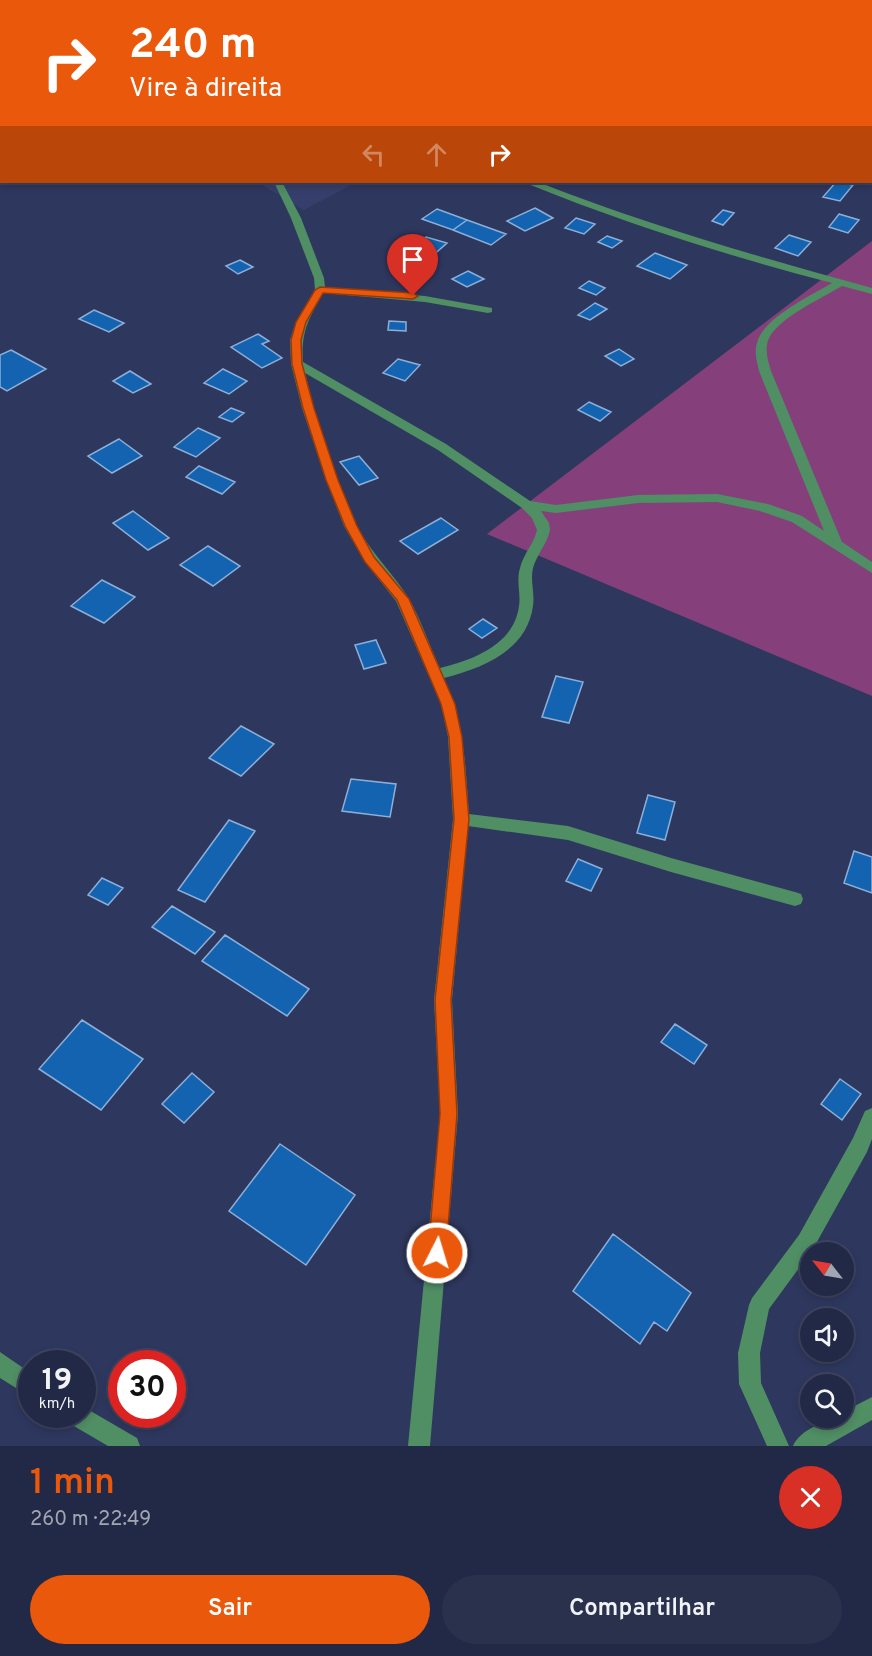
<!DOCTYPE html>
<html lang="pt">
<head>
<meta charset="utf-8">
<style>
  :root { --surface:#222946; --page:#2a314d; --text:#f1f3f6; --muted:#a2a6b3; --line:#3f455f; --accent:#ea580c }
  body { margin:0; font-family:Overpass,sans-serif; background:var(--page); color:var(--text); height:100vh; display:flex; flex-direction:column; font-size:22px; white-space:nowrap }
  * { box-sizing:border-box; margin:0 }
  p { font-size:20px; color:var(--muted) }
  .icon { flex:none; width:33px; height:33px; fill:none; stroke:currentColor; stroke-width:2; stroke-linecap:round; stroke-linejoin:round }
  .map { position:relative; height:1446px; overflow:hidden }
  .panel { display:flex; flex-direction:column; background:var(--surface); flex:1 }
  .panel>* { flex:none }
  .hud { position:absolute; left:0px; top:0px; width:873px; height:183px; box-shadow:0 3px 9px #0003,0 0 0 2px var(--line); background:#ea580c; color:#fff; overflow:hidden }
  .needle { width:39px; rotate:301deg }
  .fabs { position:absolute; left:800px; top:1242px; display:grid; gap:12px }
  .fabs a { display:grid; place-items:center; width:54px; height:54px; border-radius:50%; background:var(--surface); box-shadow:0 3px 9px #0003,0 0 0 2px var(--line); font-size:30px }
  .speed { position:absolute; left:18px; top:1350px; display:flex; gap:12px; font-size:30px; font-weight:700; text-align:center }
  .speed>* { display:grid; place-content:center; width:78px; height:78px; border-radius:50%; background:var(--surface); box-shadow:0 3px 9px #0003,0 0 0 2px var(--line); line-height:1 }
  .speed small { font-size:15px; font-weight:400 }
  .speed .limit { border:9px solid #d22; background:#fff; color:#111 }
  .pin { position:absolute; display:grid; place-items:center; width:51px; height:51px; color:#fff; margin:-62px -26px; border-radius:50% 50% 50% 0; rotate:-45deg; box-shadow:0 0 6px #0007 }
  .pin .icon { rotate:45deg }
  .me { position:absolute; width:66px; margin:-33px; rotate:5deg; stroke-linejoin:round; filter:drop-shadow(0 0 4px #0008) }
  .turn { display:flex; align-items:center; gap:21px; height:126px; padding:0 30px; font-size:27px }
  .turn .icon { width:78px; height:78px; stroke-width:2.5 }
  .turn b { display:block; font-size:42px; line-height:51px }
  .lanes { display:flex; align-items:center; height:57px; padding:0 30px; background:#0003; justify-content:center; gap:30px; direction:ltr }
  .lanes .off { opacity:.35 }
  .round { display:grid; place-items:center; flex:none; width:63px; height:63px; border-radius:32px; background:var(--page) }
  .head { display:flex; align-items:center; justify-content:space-between; height:102px; padding:0 30px }
  h1 { font-size:36px; font-weight:600; line-height:45px; color:var(--accent) }
  .button { display:flex; gap:12px; margin-top:auto; padding:12px 30px }
  .button a { flex:1; height:69px; border-radius:36px; background:var(--accent); color:#fff; font-size:24px; font-weight:600; line-height:69px; text-align:center }
  .button a+a { background:var(--page); color:var(--text) }
  .map>svg:first-child { display:block }
  .built { fill:#363f6c }
  .green { fill:#85407b }
  .building { fill:#1363b1; stroke:#8dafd7; stroke-width:1.5 }
  .lines { fill:none; stroke-linecap:round; stroke-linejoin:round }
  .minor { fill:#508e64; fill-rule:evenodd }
  .route { fill:#ea580c; stroke:#983908; stroke-width:1.5 }
</style>
</head>
<body>
<div class="map">
<svg width="872" height="1446" viewBox="0 0 872 1446">
  <rect width="100%" height="100%" fill="#2e375e"/>
  <path class="built" d="M0 0H401L424 1 2 2 1 129Z
    M257 182H357L304 210Z"/>
  <path class="green" d="M872 241V696L487 534Z"/>
  <path class="building" d="M836 182 853 185 840 201 823 197Z
    M535 208 553 218 525 231 507 221Z
    M437 209 467 220 453 230 422 219Z
    M723 210 734 213 723 225 712 221Z
    M839 214 859 220 848 233 829 227Z
    M576 218 595 224 584 234 565 228Z
    M467 220 506 234 491 245 453 230Z
    M789 235 811 242 798 256 775 248Z
    M607 236 622 241 612 248 598 242Z
    M426 237 447 243 430 258 409 252Z
    M655 253 687 265 670 279 637 266Z
    M240 260 253 267 238 274 226 266Z
    M468 271 484 279 467 287 452 279Z
    M589 281 605 288 596 295 579 288Z
    M595 303 607 309 590 320 578 315Z
    M94 310 124 323 109 332 79 319Z
    M389 321 406 322V331L388 330Z
    M258 334 269 341 262 344 282 358 262 368 231 347Z
    M619 349 634 359 621 366 605 356Z
    M11 350 46 369 7 391 0 387V355Z
    M398 359 420 365 405 381 383 373Z
    M223 369 247 381 229 394 204 383Z
    M130 371 151 384 133 393 113 381Z
    M589 402 611 412 600 421 578 410Z
    M231 408 244 413 232 422 219 417Z
    M198 428 220 438 196 457 174 447Z
    M119 439 142 456 112 473 88 456Z
    M359 456 378 478 359 485 340 462Z
    M199 466 235 482 222 494 186 477Z
    M133 511 169 538 148 550 113 523Z
    M441 518 458 530 418 554 400 541Z
    M208 546 240 566 213 586 180 565Z
    M102 580 135 597 104 623 71 606Z
    M483 619 497 628 482 638 469 629Z
    M376 640 386 663 364 669 355 645Z
    M556 676 583 682 569 723 542 717Z
    M241 726 274 744 241 776 209 758Z
    M351 779 396 784 390 817 342 811Z
    M648 795 675 802 665 840 637 833Z
    M229 820 255 831 205 902 178 890Z
    M854 851 872 857V893L844 883Z
    M578 859 602 869 591 891 566 881Z
    M102 878 123 888 108 905 88 895Z
    M172 906 215 932 195 954 152 927Z
    M225 935 309 989 287 1016 202 961Z
    M82 1020 143 1059 101 1110 39 1069Z
    M675 1024 707 1045 694 1064 661 1042Z
    M192 1073 214 1092 184 1123 162 1104Z
    M840 1079 861 1094 842 1120 821 1104Z
    M280 1144 355 1195 306 1265 229 1211Z
    M613 1234 691 1293 667 1331 654 1322 640 1344 573 1291Z"/>
  <g class="lines">
    <path class="minor" d="M308 0H316L306 2Z
      M473 0H499L502 2H474Z
      M848 0H856L857 2H849Z
      M0 85 2 86V91H0Z
      M0 105H2V111H0Z
      M274 182H282L301 218 324 278 325 287 425 296 492 308V312L488 313 425 302 323 293C308 320 301 332 303 362L446 444 530 501 556 505 638 495 717 494 768 504 802 516 824 531 759 371C757 362 754 353 757 343 763 318 810 296 832 283 728 256 627 224 528 184L527 182H538C647 225 759 257 872 288V294L842 286C822 298 780 317 769 338 764 349 768 361 771 371L842 542 872 562V573L792 522 760 511 717 502 638 503 556 513 541 511 549 523 550 530C547 544 537 554 533 568 530 581 535 593 533 606 527 651 482 668 444 678 465 727 465 762 469 814L568 826 671 858 795 892 801 894 803 899 801 904 795 906 671 872 568 840 468 826 452 1000 458 1114 430 1446H408L440 1114 434 1000 453 819 448 737 441 704 396 601 365 562 344 526 326 480 302 408 291 364 290 340 296 322 315 290 314 278 291 218ZM305 373 438 450 522 508 532 518 537 530C534 544 523 554 520 568 516 581 521 593 519 606 514 645 473 660 440 668 429 645 421 619 408 597 392 572 371 553 357 526 334 478 318 425 305 373Z
      M872 1108V1139L867 1152 813 1249 769 1309 760 1353 761 1383 789 1446H767L739 1384 738 1353 749 1305 752 1298 799 1235 853 1138 865 1111Z
      M0 1352 32 1374V1398L0 1378Z
      M872 1397V1420L826 1446H793C799 1431 827 1418 843 1418V1412Z
      M82 1406 137 1438 140 1446H108L67 1422 64 1414H82Z"/>
  </g>
  <path class="route" d="M320 287 413 293 418 296 413 299 323 293 306 322 301 340 302 364 314 408 338 480 357 526 374 557 409 599 455 704 462 737 469 819 451 1000 457 1114 446 1253 444 1260 437 1262 431 1260 428 1253 440 1114 435 1000 454 819 449 737 441 704 397 600 365 562 345 526 326 480 303 408 292 364 291 340 296 322 315 290Z"/>
</svg>
<div class="fabs">
<a><svg class="needle" viewBox="-14 -14 28 28"><path d="M0-13l5 13h-10z" fill="#e53935"/><path d="M0 13l5-13h-10z" fill="#a2a6b3"/></svg></a>
<a><svg class="icon" aria-label="sound" viewBox="0 0 24 24"><path d="M4 9h4l5-4v14l-5-4H4zM17 9q2 3 0 6"/></svg></a>
<a><svg class="icon" aria-label="search" viewBox="0 0 24 24"><circle cx="10" cy="10" r="6"/><path d="M15 15l6 6"/></svg></a>
</div>
<div class="speed"><div>19<small>km/h</small></div><div class="limit">30</div></div>
<div class="pin" style="left:413px;top:296px;background:#d93025"><svg class="icon" aria-label="arrive" viewBox="0 0 24 24"><path d="M6 21V4h12l-3 4 3 4H6"/></svg></div>
<svg class="me" style="left:437px;top:1253px" viewBox="-20 -20 40 40"><circle r="17" fill="#ea580c" stroke="#fff" stroke-width="3"/><path d="M0-11L8 9 0 5-8 9z" fill="#fff"/></svg>
<div class="hud">
<div class="turn"><svg class="icon" aria-label="right" viewBox="0 0 24 24"><path d="M7 20v-9h11M14 6l5 5-5 5"/></svg><div><b>240 m</b>Vire à direita</div></div>
<div class="lanes"><svg class="icon off" aria-label="left" viewBox="0 0 24 24"><path d="M17 20v-9H6M10 6l-5 5 5 5"/></svg><svg class="icon off" aria-label="ahead" viewBox="0 0 24 24"><path d="M12 20V5M6 11l6-6 6 6"/></svg><svg class="icon" aria-label="right" viewBox="0 0 24 24"><path d="M7 20v-9h11M14 6l5 5-5 5"/></svg></div>
</div>
</div>
<section class="panel">
<div class="head"><div><h1>1 min</h1><p>260 m · 22:49</p></div><a class="round" style="background:#d93025;color:#fff"><svg class="icon" aria-label="close" viewBox="0 0 24 24"><path d="M6 6l12 12M18 6L6 18"/></svg></a></div>
<div class="button"><a>Sair</a><a>Compartilhar</a></div>
</section>
</body>
</html>
